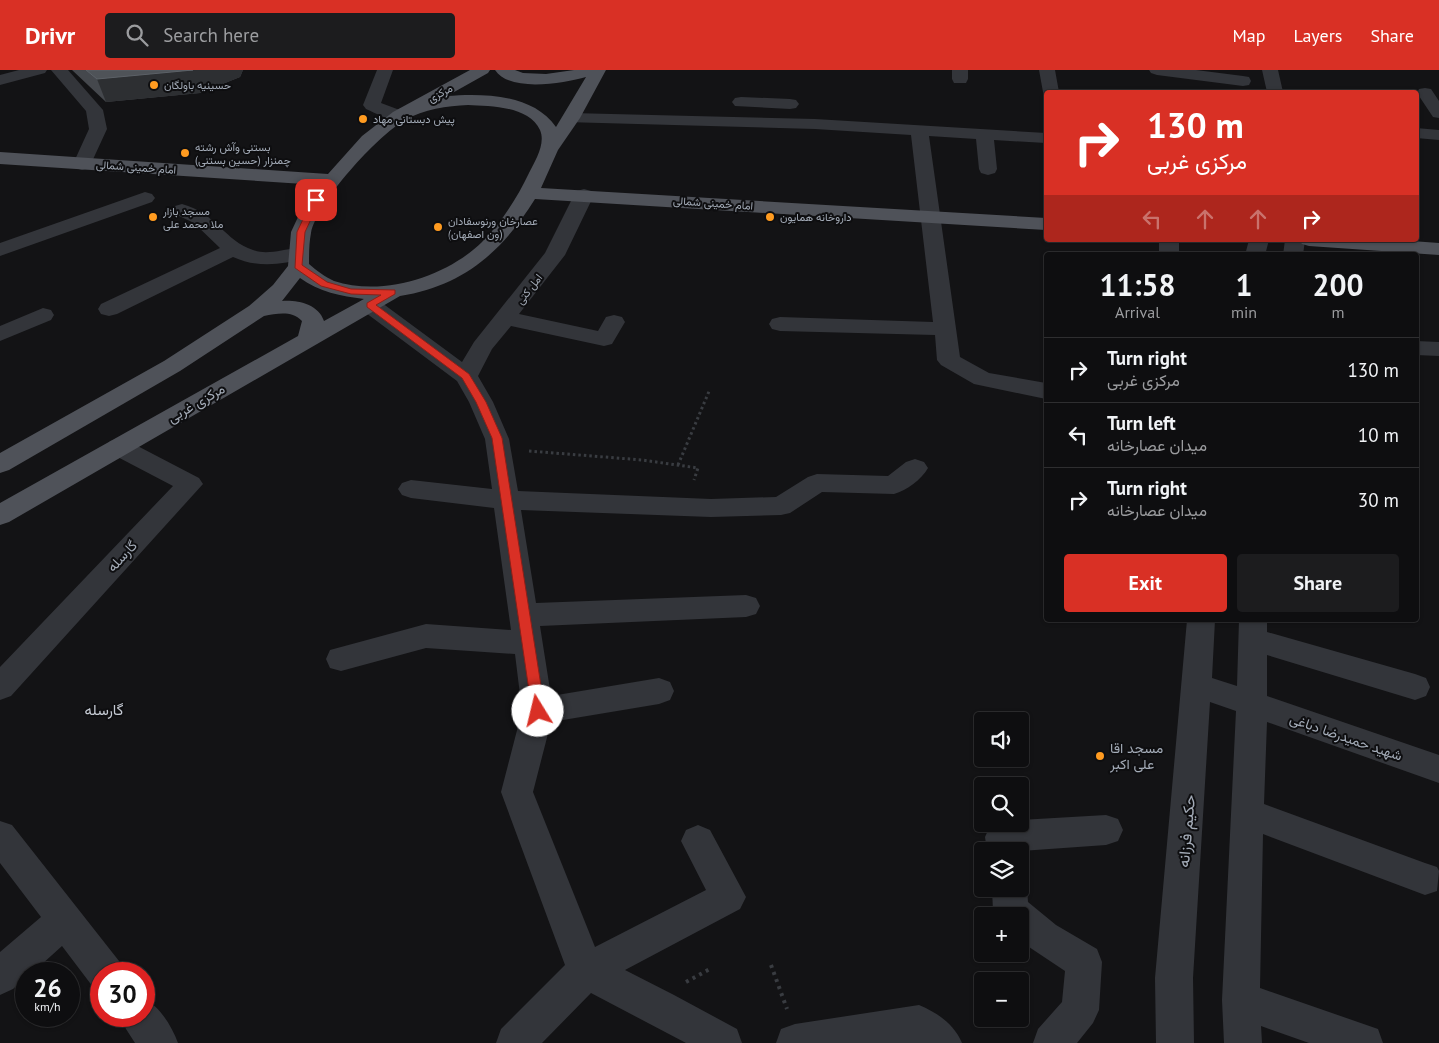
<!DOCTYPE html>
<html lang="en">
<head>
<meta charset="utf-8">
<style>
  :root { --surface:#0e0e10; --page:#1c1c1e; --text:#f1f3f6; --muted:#9b9c9f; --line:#2e2e30; --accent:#d93025 }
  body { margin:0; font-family:"PT Sans",Vazirmatn,sans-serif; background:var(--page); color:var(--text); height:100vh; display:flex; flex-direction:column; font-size:19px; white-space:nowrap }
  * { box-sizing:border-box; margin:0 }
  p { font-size:16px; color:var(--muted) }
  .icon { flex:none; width:28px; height:28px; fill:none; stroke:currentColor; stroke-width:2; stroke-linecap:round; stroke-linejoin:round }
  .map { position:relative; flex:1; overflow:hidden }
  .details { position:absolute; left:1044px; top:182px; width:375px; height:370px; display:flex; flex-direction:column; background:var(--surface); border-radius:5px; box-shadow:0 1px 4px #0004,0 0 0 1px var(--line) }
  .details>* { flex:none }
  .guide { position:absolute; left:1044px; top:20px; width:375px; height:152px; border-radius:5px; box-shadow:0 1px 4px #0004,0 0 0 1px var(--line); background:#d93025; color:#fff; overflow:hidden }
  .fabs { position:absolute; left:974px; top:642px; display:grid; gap:10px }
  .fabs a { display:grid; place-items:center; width:55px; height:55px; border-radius:5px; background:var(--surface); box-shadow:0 1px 4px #0004,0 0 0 1px var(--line); font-size:25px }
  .speed { position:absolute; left:15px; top:892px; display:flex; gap:10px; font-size:25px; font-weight:700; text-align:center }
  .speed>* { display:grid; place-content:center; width:65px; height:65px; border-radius:50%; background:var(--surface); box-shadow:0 1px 4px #0004,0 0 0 1px var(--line); line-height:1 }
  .speed small { font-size:12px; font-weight:400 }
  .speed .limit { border:8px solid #d22; background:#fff; color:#111 }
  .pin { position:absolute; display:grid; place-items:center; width:42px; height:42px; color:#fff; margin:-21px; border-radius:10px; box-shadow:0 2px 8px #0006 }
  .me { position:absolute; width:55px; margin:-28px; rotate:351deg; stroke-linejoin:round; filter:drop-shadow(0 0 4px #0008) }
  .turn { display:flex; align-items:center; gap:18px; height:105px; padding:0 20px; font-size:22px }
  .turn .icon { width:65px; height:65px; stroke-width:2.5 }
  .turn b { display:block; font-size:35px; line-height:42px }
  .lanes { display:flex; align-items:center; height:48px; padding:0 20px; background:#0003; justify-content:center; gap:25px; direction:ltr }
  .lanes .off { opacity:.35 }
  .eta { display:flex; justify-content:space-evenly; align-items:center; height:85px; text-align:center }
  .eta b { font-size:30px; font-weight:800; line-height:35px }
  .button { display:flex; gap:10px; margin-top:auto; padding:10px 20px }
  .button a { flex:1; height:58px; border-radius:5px; background:var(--accent); color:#fff; font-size:20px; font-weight:800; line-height:58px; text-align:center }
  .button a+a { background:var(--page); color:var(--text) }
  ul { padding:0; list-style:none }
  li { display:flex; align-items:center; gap:15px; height:65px; padding:0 20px; border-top:1px solid var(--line) }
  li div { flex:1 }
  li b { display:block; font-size:19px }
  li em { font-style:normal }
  header { display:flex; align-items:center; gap:30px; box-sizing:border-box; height:70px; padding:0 25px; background:var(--accent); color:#fff }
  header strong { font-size:24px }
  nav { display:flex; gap:28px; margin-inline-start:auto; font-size:18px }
  .search { width:350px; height:45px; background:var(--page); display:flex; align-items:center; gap:12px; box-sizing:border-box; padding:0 18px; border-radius:5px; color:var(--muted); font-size:19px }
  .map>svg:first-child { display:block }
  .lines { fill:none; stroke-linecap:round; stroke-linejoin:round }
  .path-far1 { stroke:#393c41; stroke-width:3; stroke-dasharray:2.5 3; stroke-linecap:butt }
  .path { stroke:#393c41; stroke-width:4; stroke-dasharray:3 4.5; stroke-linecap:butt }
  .minor { fill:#33353a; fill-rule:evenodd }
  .major { fill:#4f5259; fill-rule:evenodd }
  .wall { fill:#45484d }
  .shaded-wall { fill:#2d2f32 }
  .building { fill:#4f5358; stroke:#5c6167 }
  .route { fill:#d93025; stroke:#8d1f18 }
  .poi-dot { fill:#ff9b20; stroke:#0e0e10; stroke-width:2 }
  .labels { text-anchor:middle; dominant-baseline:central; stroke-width:4; stroke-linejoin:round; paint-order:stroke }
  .far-poi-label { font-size:11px; fill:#a3abb7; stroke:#0e0e10; text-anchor:start }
  .far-street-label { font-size:11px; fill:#a3abb7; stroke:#0e0e10 }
  .street-label { font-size:14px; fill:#a3abb7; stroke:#0e0e10 }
  .poi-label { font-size:14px; fill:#a3abb7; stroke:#0e0e10; text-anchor:start }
  .neighbourhood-label { font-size:15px; fill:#c4c9d2; stroke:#0e0e10 }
  .near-street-label { font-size:16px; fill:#a3abb7; stroke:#0e0e10 }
</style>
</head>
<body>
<header>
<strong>Drivr</strong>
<div class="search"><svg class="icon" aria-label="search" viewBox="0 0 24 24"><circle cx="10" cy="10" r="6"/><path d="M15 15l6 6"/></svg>Search here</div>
<nav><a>Map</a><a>Layers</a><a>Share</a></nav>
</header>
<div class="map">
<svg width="1439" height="973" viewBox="0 0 1439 973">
  <rect width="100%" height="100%" fill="#131315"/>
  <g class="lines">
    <path class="path-far1" d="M529 381 642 390 698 398 694 410
      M678 395 710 319"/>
    <path class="path" d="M771 895 787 939
      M686 912 710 899"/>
    <path class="minor" d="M19 0H47L45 3 0 15V5Z
      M51 0H68L103 40 107 59 89 98 82 100 75 98 73 94 89 59 86 41Z
      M377 0H393L381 33 405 42 408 46 405 50C392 53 378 44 366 39L363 35Z
      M952 0H968V9L966 13H954L952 9Z
      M1039 0H1055L1059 22H1046L1045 26 1043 22Z
      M1149 0H1196L1243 6 1249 7 1251 11 1249 15 1243 16 1157 5 1151 3Z
      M1262 0H1278L1283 22H1267Z
      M1425 18 1431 19 1439 31V48L1433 47 1417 23 1419 19Z
      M741 27 790 29 796 30 799 34 796 38 790 39 735 36 732 32 735 28Z
      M571 43 815 49 1046 63V73L994 70 997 99 995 103 988 105 981 103 979 99 976 69 929 66 960 287 989 303 1046 313V329L974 314 941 295 937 290 935 265 780 261 772 259 769 254 772 249 780 247 933 252 911 65 815 59 565 52 562 48 565 44Z
      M1416 58 1439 60V70L1416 68Z
      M584 119 591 121 594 125 565 185 519 244 598 261 606 247 614 245 622 247 625 252 612 274 604 276 511 256 492 279 478 306 493 332 509 369 518 421 711 429 776 427 808 407 817 404 888 406 906 392 915 389 924 392 928 398C921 410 907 420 894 424L822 422 790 443 781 445 711 447 521 440 536 533 746 525 756 528 760 536 756 544 746 547 540 556 551 626 659 608 670 612 674 621 670 630 659 634 551 652 533 722 595 877 706 820 681 771 686 760 698 755 710 760 746 827 740 839 625 900 674 925 737 959 742 973H686L591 923 542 973H496L501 959 565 895 501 722 522 641 515 584 426 578 341 601 330 598 326 589 330 580 426 554 511 560 494 438 411 428 402 425 398 419 402 413 411 410 492 419 485 369 469 332 457 311 362 240 359 235 362 230 370 228 378 230 462 292 474 272 545 183 574 125 577 121Z
      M145 122 152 124 155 128 152 132 0 186V173Z
      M182 134C216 143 225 171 253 180 271 187 289 175 306 180L309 184 306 188C281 195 257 198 233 187L117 244 109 246 101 244 98 239 101 234 220 178 194 153 175 144 172 140 175 136Z
      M1159 170H1179V185H1159Z
      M1249 170H1269L1265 185H1245Z
      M1285 170H1305L1303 185H1283Z
      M43 238 51 240 54 245 51 250 0 271V256Z
      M1416 271 1439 272V286L1416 285Z
      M119 369 128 371 199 408 203 414 11 626 0 630V597L173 416 110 383 106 377 110 371Z
      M1187 550H1215L1212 608 1237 616 1239 550H1267V562L1415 604 1426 608 1430 617 1426 626 1415 630 1267 585V626L1439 685V713L1267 652 1264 734 1425 793 1437 797 1439 801 1437 821 1425 825 1263 764 1260 918 1378 959 1383 973H1309L1261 956 1262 973H1224L1222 930 1236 641 1210 632 1193 908 1194 973H1156L1155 908Z
      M1106 745 1118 749 1123 760 1118 771 1106 775 1021 781 1020 783V781H987L985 767 990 756 996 754H1020V750Z
      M0 751 12 755 119 891 124 904H101V921L93 917 62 876 31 904H26V907L13 919 0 925V882L41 847 0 793Z
      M1020 807 1027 819 1028 832 1056 855 1097 879 1102 892 1099 940 1093 953 1077 973H1033L1038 959 1062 932 1065 901 1020 871V846H995L993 841 992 819H1020Z
      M144 929C160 936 172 957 178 973H135L126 959 120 946H144Z
      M919 935C938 943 954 954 962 973H776L781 959 795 954Z"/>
    <path class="major" d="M470 0H490L488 3 447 26C483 23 533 24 556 57L586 7C564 13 510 23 495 0H515L523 3 546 4 574 0H606L580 48 558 80 541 118 1046 148V160L535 129C502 182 463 216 400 226L9 452 0 455V433L298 266 302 251C291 240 277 244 264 246L180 301 9 400 0 403V383L164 291 249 236 273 215 288 196 291 162 306 130 319 115 0 94V82L328 104 362 66 393 42ZM468 35C490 36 529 36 540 60 546 74 535 91 529 103 517 128 502 152 482 172 446 207 383 227 334 211 325 207 316 200 309 194 309 184 309 173 311 163 317 132 377 66 405 50 424 39 447 36 468 35ZM300 208C319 222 341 226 364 229L324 251C318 234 298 230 282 231Z
      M1299 170H1398L1439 173V185L1309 176 1302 174Z"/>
  </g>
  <path class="wall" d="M72 0H243L240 7 200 23 106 32Z"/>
  <path class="shaded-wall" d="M193 0H243L240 7 200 23 106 32 97 9Z"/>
  <path class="building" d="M86 0H193L97 9Z"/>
  <path class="route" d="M313 128 320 130 305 162 302 195 327 212 351 219 395 220V224L376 235 469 304 486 332 502 368 545 641 543 645 538 647 534 645 532 641 492 368 476 332 462 308 367 237V233L381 225 351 224 321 216 295 198 297 162Z"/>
  <g class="poi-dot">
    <circle cx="154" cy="15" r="5"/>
    <circle cx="363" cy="49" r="5"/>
    <circle cx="185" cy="83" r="5"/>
    <circle cx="153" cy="147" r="5"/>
    <circle cx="770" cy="147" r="5"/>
    <circle cx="438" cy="157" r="5"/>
    <circle cx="1100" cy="686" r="5"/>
  </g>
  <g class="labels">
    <g class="far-poi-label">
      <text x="164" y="15">حسینیه باولگان</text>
      <text x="373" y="49">پیش دبستانی مهاد</text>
      <text x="195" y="77">بستنی وآش رشته<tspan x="195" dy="13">چمنزار (حسین بستنی)</tspan></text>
      <text x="163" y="141">مسجد بازار<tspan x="163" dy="13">ملا محمد علی</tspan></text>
      <text x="780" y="147">داروخانه همایون</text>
      <text x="448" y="151">عصارخان ورنوسفادان<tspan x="448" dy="13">(ون اصفهان)</tspan></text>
    </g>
    <g class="far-street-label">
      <text transform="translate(440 23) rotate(-28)">مرکزی</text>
      <text transform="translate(136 97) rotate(4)">امام خمینی شمالی</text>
      <text transform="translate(713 133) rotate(4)">امام خمینی شمالی</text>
      <text transform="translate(529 219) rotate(-52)">امل کتی</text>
    </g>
    <g class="street-label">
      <text transform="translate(196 333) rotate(-30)">مرکزی غربی</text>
      <text transform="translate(122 486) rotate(-47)">گارسله</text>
      <text transform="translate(1346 667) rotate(19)">شهید حمیدرضا دباغی</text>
    </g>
    <g class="poi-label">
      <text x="1110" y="678">مسجد اقا<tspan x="1110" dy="16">علی اکبر</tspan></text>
    </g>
    <g class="neighbourhood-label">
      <text x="104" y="639">گارسله</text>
    </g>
    <g class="near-street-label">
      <text transform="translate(1186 761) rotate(-85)">حکیم فرزانه</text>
    </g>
  </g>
</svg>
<div class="fabs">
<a><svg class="icon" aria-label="sound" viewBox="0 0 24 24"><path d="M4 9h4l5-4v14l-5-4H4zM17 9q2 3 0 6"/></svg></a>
<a><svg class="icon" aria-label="search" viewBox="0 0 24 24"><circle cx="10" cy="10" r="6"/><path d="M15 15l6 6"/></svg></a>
<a><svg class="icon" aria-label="layers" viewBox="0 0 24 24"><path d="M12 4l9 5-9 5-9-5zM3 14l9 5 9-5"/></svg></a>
<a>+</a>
<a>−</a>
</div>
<div class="speed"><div>26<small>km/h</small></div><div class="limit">30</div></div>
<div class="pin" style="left:316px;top:130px;background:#d93025"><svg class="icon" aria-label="arrive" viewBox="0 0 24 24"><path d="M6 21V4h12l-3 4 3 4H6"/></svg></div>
<svg class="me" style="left:538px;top:641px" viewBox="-20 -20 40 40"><circle r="19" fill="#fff"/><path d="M0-13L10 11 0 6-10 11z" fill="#d93025"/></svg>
<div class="guide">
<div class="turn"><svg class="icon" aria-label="right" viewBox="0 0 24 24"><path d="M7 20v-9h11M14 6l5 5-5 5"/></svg><div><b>130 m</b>مرکزی غربی</div></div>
<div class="lanes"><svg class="icon off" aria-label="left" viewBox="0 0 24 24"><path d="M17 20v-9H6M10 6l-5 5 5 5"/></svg><svg class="icon off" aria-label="ahead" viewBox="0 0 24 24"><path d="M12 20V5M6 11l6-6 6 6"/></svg><svg class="icon off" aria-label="ahead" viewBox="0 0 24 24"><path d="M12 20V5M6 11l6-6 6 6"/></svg><svg class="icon" aria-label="right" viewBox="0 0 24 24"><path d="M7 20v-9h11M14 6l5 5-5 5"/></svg></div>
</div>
<section class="details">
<div class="eta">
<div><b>11:58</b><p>Arrival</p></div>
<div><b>1</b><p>min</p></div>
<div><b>200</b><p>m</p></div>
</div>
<ul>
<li><svg class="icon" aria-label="right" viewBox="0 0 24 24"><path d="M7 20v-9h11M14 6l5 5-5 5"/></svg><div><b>Turn right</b><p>مرکزی غربی</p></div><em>130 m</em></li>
<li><svg class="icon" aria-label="left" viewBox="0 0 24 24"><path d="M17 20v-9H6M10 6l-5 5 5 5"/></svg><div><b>Turn left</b><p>میدان عصارخانه</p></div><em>10 m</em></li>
<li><svg class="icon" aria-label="right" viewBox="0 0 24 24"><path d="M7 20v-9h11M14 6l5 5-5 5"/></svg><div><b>Turn right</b><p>میدان عصارخانه</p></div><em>30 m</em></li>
</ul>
<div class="button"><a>Exit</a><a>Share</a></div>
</section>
</div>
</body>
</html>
